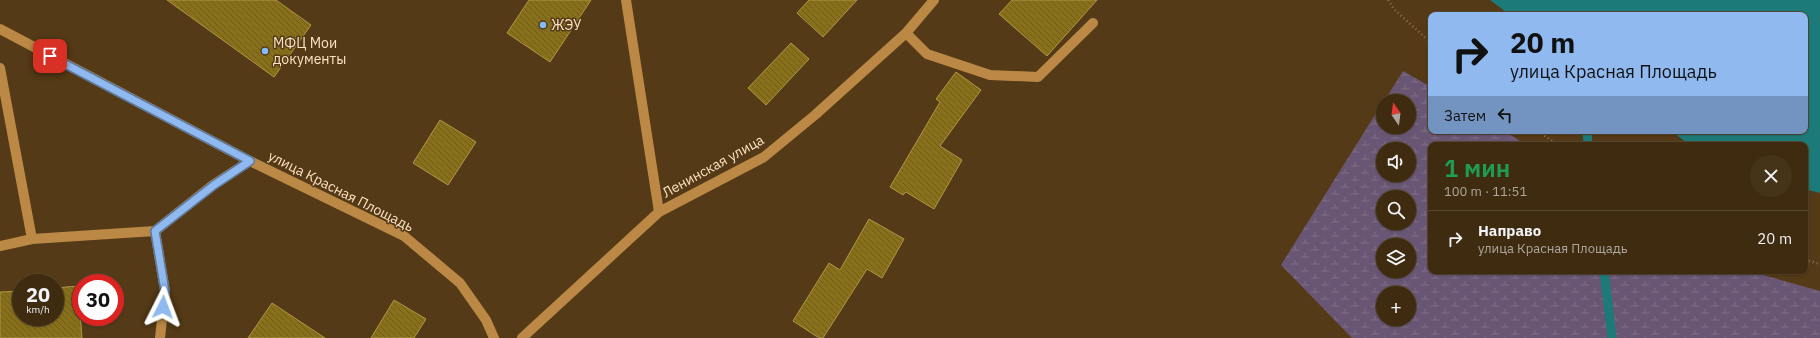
<!DOCTYPE html>
<html lang="ru">
<head>
<meta charset="utf-8">
<style>
  :root { --surface:#3f2c10; --page:#463419; --text:#f1f3f6; --muted:#ada79f; --line:#584830 }
  body { margin:0; font-family:"IBM Plex Sans",sans-serif; background:var(--page); color:var(--text); height:100vh; display:flex; flex-direction:column; font-size:15px; white-space:nowrap }
  * { box-sizing:border-box; margin:0 }
  p { font-size:13px; color:var(--muted) }
  .icon { flex:none; width:22px; height:22px; fill:none; stroke:currentColor; stroke-width:2; stroke-linecap:round; stroke-linejoin:round }
  .map { position:relative; flex:1; overflow:hidden }
  .drawer { position:absolute; left:1428px; top:142px; width:380px; height:132px; display:flex; flex-direction:column; background:var(--surface); border-radius:8px; box-shadow:0 1px 3px #0004,0 0 0 1px var(--line) }
  .drawer>* { flex:none }
  .hud { position:absolute; left:1428px; top:12px; width:380px; height:122px; border-radius:8px; box-shadow:0 1px 3px #0004,0 0 0 1px var(--line); background:#90b9f0; color:#111; overflow:hidden }
  .needle { width:26px; rotate:346deg }
  .tools { position:absolute; left:1376px; top:94px; display:grid; gap:8px }
  .tools a { display:grid; place-items:center; width:40px; height:40px; border-radius:50%; background:var(--surface); box-shadow:0 1px 3px #0004,0 0 0 1px var(--line); font-size:20px }
  .speed { position:absolute; left:12px; top:274px; display:flex; gap:8px; font-size:20px; font-weight:700; text-align:center }
  .speed>* { display:grid; place-content:center; width:52px; height:52px; border-radius:50%; background:var(--surface); box-shadow:0 1px 3px #0004,0 0 0 1px var(--line); line-height:1 }
  .speed small { font-size:10px; font-weight:400 }
  .speed .limit { border:6px solid #d22; background:#fff; color:#111 }
  .pin { position:absolute; display:grid; place-items:center; width:34px; height:34px; color:#fff; margin:-17px; border-radius:8px; box-shadow:0 2px 6px #0006 }
  .me { position:absolute; width:44px; margin:-22px; rotate:3deg; stroke-linejoin:round; filter:drop-shadow(0 0 3px #0008) }
  .turn { display:flex; align-items:center; gap:14px; height:84px; padding:0 16px; font-size:18px }
  .turn .icon { width:52px; height:52px; stroke-width:2.5 }
  .turn b { display:block; font-size:28px; line-height:34px }
  .then { display:flex; align-items:center; height:38px; padding:0 16px; background:#0003; gap:8px; font-size:15px }
  .round { display:grid; place-items:center; flex:none; width:42px; height:42px; border-radius:21px; background:var(--page) }
  .summary { display:flex; align-items:center; justify-content:space-between; height:68px; padding:0 16px }
  h1 { font-size:24px; font-weight:600; line-height:30px; color:#1e9e55 }
  ul { padding:0; list-style:none }
  li { display:flex; align-items:center; gap:12px; height:56px; padding:0 16px; border-top:1px solid var(--line) }
  li div { flex:1 }
  li b { display:block; font-size:15px }
  li em { font-style:normal }
  .map>svg:first-child { display:block }
  .wetland { fill:url(#wetland-marsh); fill-rule:evenodd }
  .water { fill:#1c7b79 }
  .lines { fill:none; stroke-linecap:round; stroke-linejoin:round }
  .stream { stroke:#1c7b79; stroke-width:9 }
  .building { fill:url(#building-back-hatch); stroke:#af9747 }
  .path { stroke:#8c724f; stroke-width:2.5; stroke-dasharray:1 3; stroke-linecap:butt }
  .minor { stroke:#bb8945; stroke-width:10 }
  .route-casing { stroke:#5e789c; stroke-width:10 }
  .route { stroke:#90b9f0; stroke-width:7 }
  .poi-dot { fill:#85bbfb; stroke:#543a16; stroke-width:1.5 }
  .labels { text-anchor:middle; dominant-baseline:central; stroke-width:3; stroke-linejoin:round; paint-order:stroke }
  .poi-label { font-size:14px; fill:#fde3c2; stroke:#543a16; text-anchor:start }
  .street-label { font-size:14px; fill:#fde3c2; stroke:#543a16 }
</style>
</head>
<body>
<div class="map">
<svg width="1820" height="338" viewBox="0 0 1820 338">
  <defs>
    <pattern id="wetland-marsh" width="20" height="14" patternUnits="userSpaceOnUse"><rect width="20" height="14" fill="#695674"/><path d="M1 5h8M5 5V1M11 12h8M15 12V8" fill="none" stroke="#7f6e86"/></pattern>
    <pattern id="building-back-hatch" width="6" height="6" patternUnits="userSpaceOnUse"><rect width="6" height="6" fill="#887019"/><path d="M-1 5l2 2M0 0l6 6M5-1l2 2" fill="none" stroke="#6d5c28"/></pattern>
  </defs>
  <rect width="100%" height="100%" fill="#543a16"/>
  <path class="wetland" d="M1403 71 1431 87V131H1504L1527 145H1431V271H1749L1820 291V338H1352L1281 265 1383 102V127H1409V101H1384ZM1383 149H1409V175H1383ZM1383 197H1409V223H1383ZM1383 245H1409V271H1383ZM1383 293H1409V319H1383Z"/>
  <path class="water" d="M1490 0H1820V193L1805 189V145H1690L1671 131H1805V15H1510Z"/>
  <g class="lines">
    <path class="stream" d="M1587 131 1588 145
      M1604 271 1612 338"/>
  </g>
  <path class="building" d="M167 0H276L311 25 274 77Z
    M529 0H591L550 62 507 33Z
    M809 0H857L823 37 797 13Z
    M1012 0H1097L1047 56 999 14Z
    M791 43 809 59 766 105 748 88Z
    M956 72 981 90 940 146 962 160 934 209 906 192 903 195 890 187 940 102 936 99Z
    M440 120 476 142 448 185 413 163Z
    M869 219 904 239 882 278 867 269 823 338H819L793 321 829 263 840 270Z
    M78 286 82 338H0V292L21 291V317H55V288Z
    M394 300 426 319 414 338H371Z
    M272 303 325 338H248Z"/>
  <g class="lines">
    <path class="path" d="M1388 0 1394 9 1431 43
      M1538 131 1558 145
      M1805 260 1820 264"/>
    <path class="minor" d="M626 0 659 212
      M0 29 250 161 404 236 460 283 486 320 494 338
      M906 33 927 54 990 75 1038 77 1093 23
      M0 68 32 239 155 231 213 185 250 161
      M155 231 165 291 160 338
      M0 246 32 239
      M522 338 659 212 764 157 815 115 906 33 934 0"/>
  </g>
  <g class="lines">
    <defs>
      <path id="route" d="M50 56 250 161 214 185 155 231 165 291 163 307"/>
    </defs>
    <use href="#route" class="route-casing"/>
    <use href="#route" class="route"/>
  </g>
  <g class="poi-dot">
    <circle cx="543" cy="25" r="4"/>
    <circle cx="265" cy="51" r="4"/>
  </g>
  <g class="labels">
    <g class="poi-label">
      <text x="551" y="25">ЖЭУ</text>
      <text x="273" y="43">МФЦ Мои<tspan x="273" dy="16">документы</tspan></text>
    </g>
    <g class="street-label">
      <text transform="translate(713 166) rotate(-29)">Ленинская улица</text>
      <text transform="translate(341 191) rotate(27)">улица Красная Площадь</text>
    </g>
  </g>
</svg>
<div class="tools">
<a><svg class="needle" viewBox="-14 -14 28 28"><path d="M0-13l5 13h-10z" fill="#e53935"/><path d="M0 13l5-13h-10z" fill="#ada79f"/></svg></a>
<a><svg class="icon" aria-label="sound" viewBox="0 0 24 24"><path d="M4 9h4l5-4v14l-5-4H4zM17 9q2 3 0 6"/></svg></a>
<a><svg class="icon" aria-label="search" viewBox="0 0 24 24"><circle cx="10" cy="10" r="6"/><path d="M15 15l6 6"/></svg></a>
<a><svg class="icon" aria-label="layers" viewBox="0 0 24 24"><path d="M12 4l9 5-9 5-9-5zM3 14l9 5 9-5"/></svg></a>
<a>+</a>
</div>
<div class="speed"><div>20<small>km/h</small></div><div class="limit">30</div></div>
<div class="pin" style="left:50px;top:56px;background:#d93025"><svg class="icon" aria-label="arrive" viewBox="0 0 24 24"><path d="M6 21V4h12l-3 4 3 4H6"/></svg></div>
<svg class="me" style="left:163px;top:307px" viewBox="-20 -20 40 40"><path d="M0-17L14 15 0 8-14 15z" fill="#90b9f0" stroke="#fff" stroke-width="4"/></svg>
<div class="hud">
<div class="turn"><svg class="icon" aria-label="right" viewBox="0 0 24 24"><path d="M7 20v-9h11M14 6l5 5-5 5"/></svg><div><b>20 m</b>улица Красная Площадь</div></div>
<div class="then">Затем<svg class="icon" aria-label="left" viewBox="0 0 24 24"><path d="M17 20v-9H6M10 6l-5 5 5 5"/></svg></div>
</div>
<section class="drawer">
<div class="summary"><div><h1>1 мин</h1><p>100 m · 11:51</p></div><a class="round"><svg class="icon" aria-label="close" viewBox="0 0 24 24"><path d="M6 6l12 12M18 6L6 18"/></svg></a></div>
<ul>
<li><svg class="icon" aria-label="right" viewBox="0 0 24 24"><path d="M7 20v-9h11M14 6l5 5-5 5"/></svg><div><b>Направо</b><p>улица Красная Площадь</p></div><em>20 m</em></li>
</ul>
</section>
</div>
</body>
</html>
